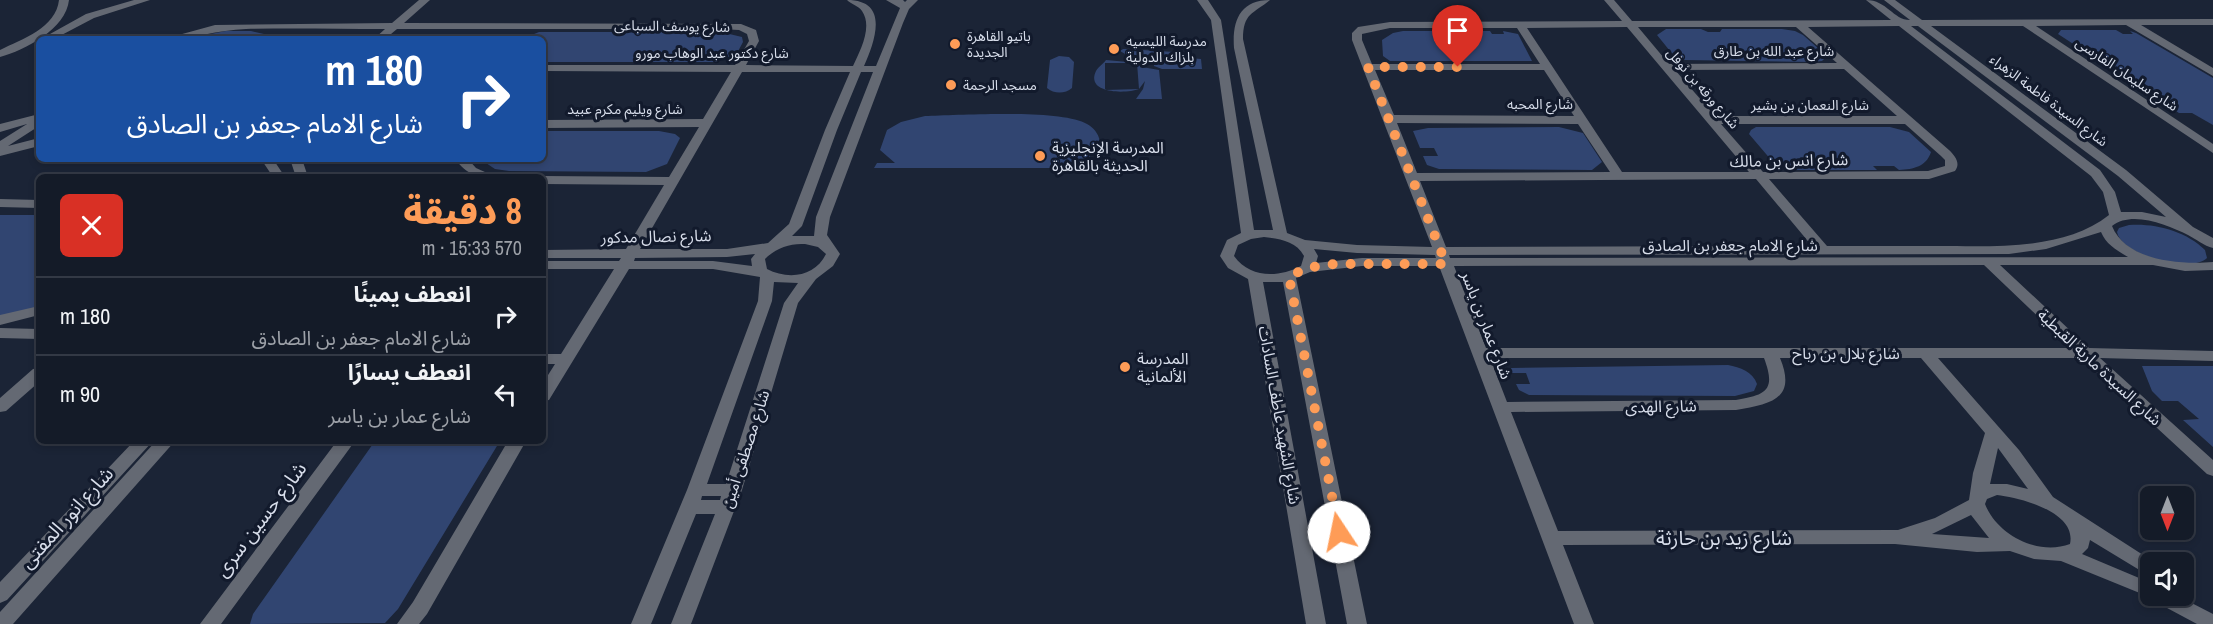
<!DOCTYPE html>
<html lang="ar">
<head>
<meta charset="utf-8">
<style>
  :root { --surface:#141b28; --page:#1d2430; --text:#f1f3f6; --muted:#9da1a8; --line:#333945; --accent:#fe9c57 }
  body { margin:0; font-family:"Archivo Narrow","Noto Sans Arabic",sans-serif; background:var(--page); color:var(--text); direction:rtl; height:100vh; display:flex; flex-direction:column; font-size:22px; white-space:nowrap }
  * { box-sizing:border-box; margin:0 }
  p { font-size:20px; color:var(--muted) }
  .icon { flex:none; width:33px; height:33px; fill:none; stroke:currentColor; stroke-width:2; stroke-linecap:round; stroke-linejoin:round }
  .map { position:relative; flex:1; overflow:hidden; direction:ltr }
  .drawer { position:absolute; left:36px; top:174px; width:510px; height:270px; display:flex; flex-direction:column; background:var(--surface); border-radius:9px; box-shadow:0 3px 9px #0003,0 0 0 2px var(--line); direction:rtl }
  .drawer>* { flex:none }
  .banner { position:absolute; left:36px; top:36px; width:510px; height:126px; border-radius:9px; box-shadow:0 3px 9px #0003,0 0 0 2px var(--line); direction:rtl; background:#1a4fa0; color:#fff; overflow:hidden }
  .needle { width:39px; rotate:180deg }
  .controls { position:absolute; left:2140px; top:486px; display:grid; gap:12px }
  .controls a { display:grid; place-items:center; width:54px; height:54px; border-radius:9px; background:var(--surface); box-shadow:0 3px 9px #0003,0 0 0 2px var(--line); font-size:30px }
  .pin { position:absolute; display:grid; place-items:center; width:51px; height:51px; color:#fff; margin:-62px -26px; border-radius:50% 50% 50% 0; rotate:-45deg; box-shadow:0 0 6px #0007 }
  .pin .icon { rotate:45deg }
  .me { position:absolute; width:66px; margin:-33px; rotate:349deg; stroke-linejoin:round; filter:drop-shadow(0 0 4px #0008) }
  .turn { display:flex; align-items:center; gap:21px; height:126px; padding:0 24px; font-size:27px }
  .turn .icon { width:78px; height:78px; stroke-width:2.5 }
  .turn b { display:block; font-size:42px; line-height:51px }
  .round { display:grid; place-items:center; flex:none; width:63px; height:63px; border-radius:9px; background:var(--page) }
  .head { display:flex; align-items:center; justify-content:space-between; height:102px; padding:0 24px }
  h1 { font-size:36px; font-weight:800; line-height:45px; color:var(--accent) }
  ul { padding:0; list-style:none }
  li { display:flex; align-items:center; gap:18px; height:78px; padding:0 24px; border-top:2px solid var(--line) }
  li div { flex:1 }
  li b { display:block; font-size:22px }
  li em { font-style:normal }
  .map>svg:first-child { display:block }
  .green { fill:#314571; fill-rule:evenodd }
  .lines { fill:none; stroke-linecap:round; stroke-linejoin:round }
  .minor { fill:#646973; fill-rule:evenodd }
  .route { stroke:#fe9c57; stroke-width:10; stroke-dasharray:0 18 }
  .poi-dot { fill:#fe9c57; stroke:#121a2c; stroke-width:2 }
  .labels { text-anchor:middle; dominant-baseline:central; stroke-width:6; stroke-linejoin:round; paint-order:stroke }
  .far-street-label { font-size:14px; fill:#d7ddea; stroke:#121a2c }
  .far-poi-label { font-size:14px; fill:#d7ddea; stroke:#121a2c; text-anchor:start }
  .poi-label { font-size:16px; fill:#d7ddea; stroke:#121a2c; text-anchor:start }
  .street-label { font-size:16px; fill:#d7ddea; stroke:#121a2c }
  .near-street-label { font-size:20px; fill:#d7ddea; stroke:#121a2c }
</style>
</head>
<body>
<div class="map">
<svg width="2213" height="624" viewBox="0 0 2213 624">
  <rect width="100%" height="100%" fill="#1b2436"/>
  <path class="green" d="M1666 29H1701L1708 32H1720L1722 29H1782L1795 31 1803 35 1827 56 1822 61 1812 62 1685 60 1674 56 1657 35Z
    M2061 30H2116L2123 34H2133L2130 31 2136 33 2213 78V125L2192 113H2179L2058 34Z
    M226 31H251L264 34 263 39H185Z
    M1403 31H1490L1492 34H1504L1503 31 1518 34 1532 61H1390L1383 56 1382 40 1393 33Z
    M539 32H721L742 37 743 42 735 57 713 62H543V39H522Z
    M1123 49H1138V56L1134 62 1142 67 1159 70 1162 99H1136L1143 89 1145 81 1139 89C1126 94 1085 94 1096 71 1099 66 1103 64 1106 60L1128 62 1126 59 1127 55 1120 51ZM1105 63H1137L1139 89 1105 90Z
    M1142 50 1174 52 1189 58 1201 59 1202 69H1162L1154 66V61L1143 58Z
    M1059 56 1069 57 1074 62 1072 88C1065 94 1054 94 1047 88L1050 60Z
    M925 116C959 115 1061 109 1087 124 1094 128 1098 133 1100 141 1094 162 1072 165 1054 168H874L877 163H895L880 150 887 130 901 122Z
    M1559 127 1583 133 1602 162 1592 170 1439 169 1427 165 1423 156H1438L1434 148H1420L1413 131 1428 128Z
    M1756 127H1890L1909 132 1931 152C1926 167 1914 169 1899 170L1894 166H1873L1877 170H1798L1783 166 1772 161 1749 134 1751 130Z
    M543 131H659L675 134 680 138 667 164 646 172 509 171 495 169 480 159H543Z
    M0 215H39V308L0 317Z
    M2129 225C2155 223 2186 231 2205 250L2207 258C2190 274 2121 255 2117 232L2119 228Z
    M1728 365C1740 367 1753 372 1757 384L1754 391 1735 396 1529 395 1519 390 1516 384H1530L1526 373H1512L1511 368Z
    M2142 366H2213V447L2183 420 2199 419 2178 401H2162L2152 391Z
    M375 441H500L398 609 385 623 250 624 253 614Z"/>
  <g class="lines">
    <path class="minor" d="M59 0H69C66 29 25 50 0 57V50C22 39 56 28 59 0Z
      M134 0H150L94 18 54 39H41L86 14Z
      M419 0H430L404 23 741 24 756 30 759 41 746 65 853 66C860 51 873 27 862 11 859 6 851 4 847 0 890 0 875 41 864 66H876L900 8 886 0H903L905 2 907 0H918L909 9 903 23 830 217 827 235 840 254 833 266 816 279 798 303 742 490 691 624H671L715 514H696L651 624H631L687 490 758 301 760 277 713 269H629L549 400 543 401V383L555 364H543V354H561L614 269H543V261H619L621 258H543V250L626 249 664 185 543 184V177H540L543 176 669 177 699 127 543 128V120L703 119 731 72 543 71V65H735L749 41 747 34 739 30 720 29H397L385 39H374L385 29C338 29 292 28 246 29 218 30 192 39 164 39L215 25 392 23ZM742 72H850L825 130 789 224 768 243 727 249H640ZM861 72H873L816 217 814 236H792L802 226 837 130ZM805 244 818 247 826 254C815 277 788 280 767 269L765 259C776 248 790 243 805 244ZM755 254 751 259 752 266 713 261H634L635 258 727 257ZM774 282 798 283 784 303 726 484H707L772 301ZM702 496H721L720 500H701Z
      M1197 0H1208L1221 20 1254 230H1273L1234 48C1232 21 1240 0 1270 0 1253 14 1243 13 1243 39L1287 233 1305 240 1357 245 1432 247 1352 40V33L1358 27 1390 22 1622 21 1604 0H1614L1632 21 1891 20 1866 0C1887 0 1893 20 1910 20L1884 0H1895L1922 20 2213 19V25H2141L2213 68V76L2126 25 2036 26 2213 144V153L2023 26H1931L2126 170 2193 227 2213 238V248C2204 246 2196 239 2188 235 2168 225 2132 210 2112 226 2126 261 2181 265 2213 262V270L2185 271 2153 265H2000L2089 348 2213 351V361L2100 358 2213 460V476L2207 474 2081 358H1938L2019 450 2053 497 2154 562H2151V577L2090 540 2088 548 2082 554 2151 583V596H2178L2213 614V624H2197L2154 601 2152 598 2061 561 2034 559 2010 551 1977 552 1895 544 1563 545 1594 624H1574L1439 266H1362L1310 272 1296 278 1367 624H1347L1283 282H1263L1326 624H1306L1248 279 1228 268 1220 256 1227 240 1241 233 1211 20ZM1899 26 2091 176 2103 192 2109 215C2064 251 1992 246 1938 246 1901 246 1864 246 1827 246L1769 179H1929L1955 171C1961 163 1955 156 1949 150L1808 27ZM1911 26H1918L2118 176 2166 217 2142 212H2121L2115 192 2100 170ZM1627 27 1749 172H1622L1527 28ZM1638 27H1796L1837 63 1669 64ZM1390 28H1517L1540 64H1372L1362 40V34ZM1844 69 1897 116H1715L1675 70ZM1375 70H1544L1574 116 1394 115ZM1397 123 1578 124 1610 172 1417 173ZM1721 124H1905L1941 156 1945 160V166L1928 171 1763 172ZM1756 179 1812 246 1446 247 1420 181ZM2101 232C2106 244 2116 250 2128 257L1450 258 1449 255 2009 254 2046 249ZM1264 237C1280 239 1296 241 1304 256L1301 266C1278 278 1250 278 1234 256L1238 245 1251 239ZM1314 249 1357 253 1435 255 1436 258H1362L1316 263 1318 256ZM1984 265 2071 348H1486L1454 266ZM1490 358H1764C1776 390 1767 395 1736 400L1507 402ZM1780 358H1921L1985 433 1973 473 1969 500 1935 518 1898 530 1558 531 1511 412 1736 410C1771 404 1797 399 1780 358ZM1998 448 2028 489 2007 484H1990ZM1997 495C2021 498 2077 512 2070 544 2038 556 1997 535 1985 504L1987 499ZM1971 515 1989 538 1932 534Z
      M39 114V126L8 146 39 138V146L0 156V141L27 124 0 132V124Z
      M261 159H273L285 177H273Z
      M290 159H302L308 177H296Z
      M455 159H468L476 168 496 177C477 177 467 175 455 159Z
      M0 199 39 200V208L0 207Z
      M39 306V315L0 325V315Z
      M0 328 39 329V339L0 338Z
      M39 368V382L6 411 0 412V398L33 369Z
      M134 441H153L7 600 0 603V582Z
      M156 441H175L13 624H0V612Z
      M337 441H355L221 624H200Z
      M508 441H526L427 614 419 624H397L413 602Z"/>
  </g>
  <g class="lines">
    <path class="route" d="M1339 532 1289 277 1306 268 1335 264H1446L1368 67H1458"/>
  </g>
  <g class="poi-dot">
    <circle cx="955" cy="44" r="6"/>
    <circle cx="1114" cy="49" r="6"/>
    <circle cx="951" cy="85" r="6"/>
    <circle cx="1040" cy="156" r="6"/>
    <circle cx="1125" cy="367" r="6"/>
  </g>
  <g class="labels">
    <g class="far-street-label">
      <text transform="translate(672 26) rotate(1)">شارع يوسف السباعى</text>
      <text x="1774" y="51">شارع عبد الله بن طارق</text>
      <text x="712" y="53">شارع دكتور عبد الوهاب مورو</text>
      <text transform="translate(2127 74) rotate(34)">شارع سليمان الفارسى</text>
      <text transform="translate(1703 88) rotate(49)">شارع ورقه بن نوفل</text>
      <text transform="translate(2049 100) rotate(37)">شارع السيدة فاطمة الزهراء</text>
      <text x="1540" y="104">شارع المحبه</text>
      <text x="1810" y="105">شارع النعمان بن بشير</text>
      <text x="625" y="109">شارع ويليم مكرم عبيد</text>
    </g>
    <g class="far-poi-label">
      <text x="967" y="36">باتيو القاهرة<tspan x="967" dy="16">الجديدة</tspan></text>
      <text x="1126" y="41">مدرسة الليسيه<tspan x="1126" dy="16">بلزاك الدولية</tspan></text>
      <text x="963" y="85">مسجد الرحمة</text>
    </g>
    <g class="poi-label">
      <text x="1052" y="147">المدرسة الإنجليزية<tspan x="1052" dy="18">الحديثة بالقاهرة</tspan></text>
      <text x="1137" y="358">المدرسة<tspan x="1137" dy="18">الألمانية</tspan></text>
    </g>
    <g class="street-label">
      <text transform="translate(1789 160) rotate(-1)">شارع انس بن مالك</text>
      <text transform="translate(656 236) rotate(-1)">شارع نصال مدكور</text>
      <text x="1730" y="245">شارع الامام جعفر بن الصادق</text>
      <text transform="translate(1487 325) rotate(69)">شارع عمار بن ياسر</text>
      <text x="1846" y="353">شارع بلال بن رباح</text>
      <text transform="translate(2100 367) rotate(43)">شارع السيدة مارية القبطية</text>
      <text transform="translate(1661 406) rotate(-1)">شارع الهدى</text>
      <text transform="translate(1280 415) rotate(80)">شارع الشهيد عاطف السادات</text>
      <text transform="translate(745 449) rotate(-72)">شارع مصطفى أمين</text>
    </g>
    <g class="near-street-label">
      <text transform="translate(66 517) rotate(-48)">شارع انور المفتى</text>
      <text transform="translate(260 519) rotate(-53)">شارع حسين سرى</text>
      <text x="1724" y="537">شارع زيد بن حارثة</text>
    </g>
  </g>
</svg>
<div class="controls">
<a><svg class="needle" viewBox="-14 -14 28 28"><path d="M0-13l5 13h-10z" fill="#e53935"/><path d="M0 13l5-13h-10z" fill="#9da1a8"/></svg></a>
<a><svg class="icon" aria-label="sound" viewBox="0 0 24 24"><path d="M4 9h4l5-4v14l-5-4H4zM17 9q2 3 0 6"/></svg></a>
</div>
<div class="pin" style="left:1458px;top:67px;background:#d93025"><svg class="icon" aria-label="arrive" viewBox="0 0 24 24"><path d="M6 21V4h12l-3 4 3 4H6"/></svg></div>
<svg class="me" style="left:1339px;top:532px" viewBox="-20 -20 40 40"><circle r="19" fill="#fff"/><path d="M0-13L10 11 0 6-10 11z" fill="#fe9c57"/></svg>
<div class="banner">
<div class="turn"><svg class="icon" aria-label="right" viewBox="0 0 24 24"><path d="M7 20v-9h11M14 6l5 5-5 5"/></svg><div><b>180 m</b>شارع الامام جعفر بن الصادق</div></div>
</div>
<section class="drawer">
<div class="head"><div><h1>8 دقيقة</h1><p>570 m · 15:33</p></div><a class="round" style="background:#d93025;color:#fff"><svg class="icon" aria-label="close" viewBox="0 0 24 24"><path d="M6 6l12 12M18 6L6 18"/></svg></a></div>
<ul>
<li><svg class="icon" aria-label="right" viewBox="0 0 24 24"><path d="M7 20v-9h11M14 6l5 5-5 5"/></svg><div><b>انعطف يمينًا</b><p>شارع الامام جعفر بن الصادق</p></div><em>180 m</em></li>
<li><svg class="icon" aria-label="left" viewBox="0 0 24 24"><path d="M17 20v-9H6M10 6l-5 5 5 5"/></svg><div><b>انعطف يسارًا</b><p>شارع عمار بن ياسر</p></div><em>90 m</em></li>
</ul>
</section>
</div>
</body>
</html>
